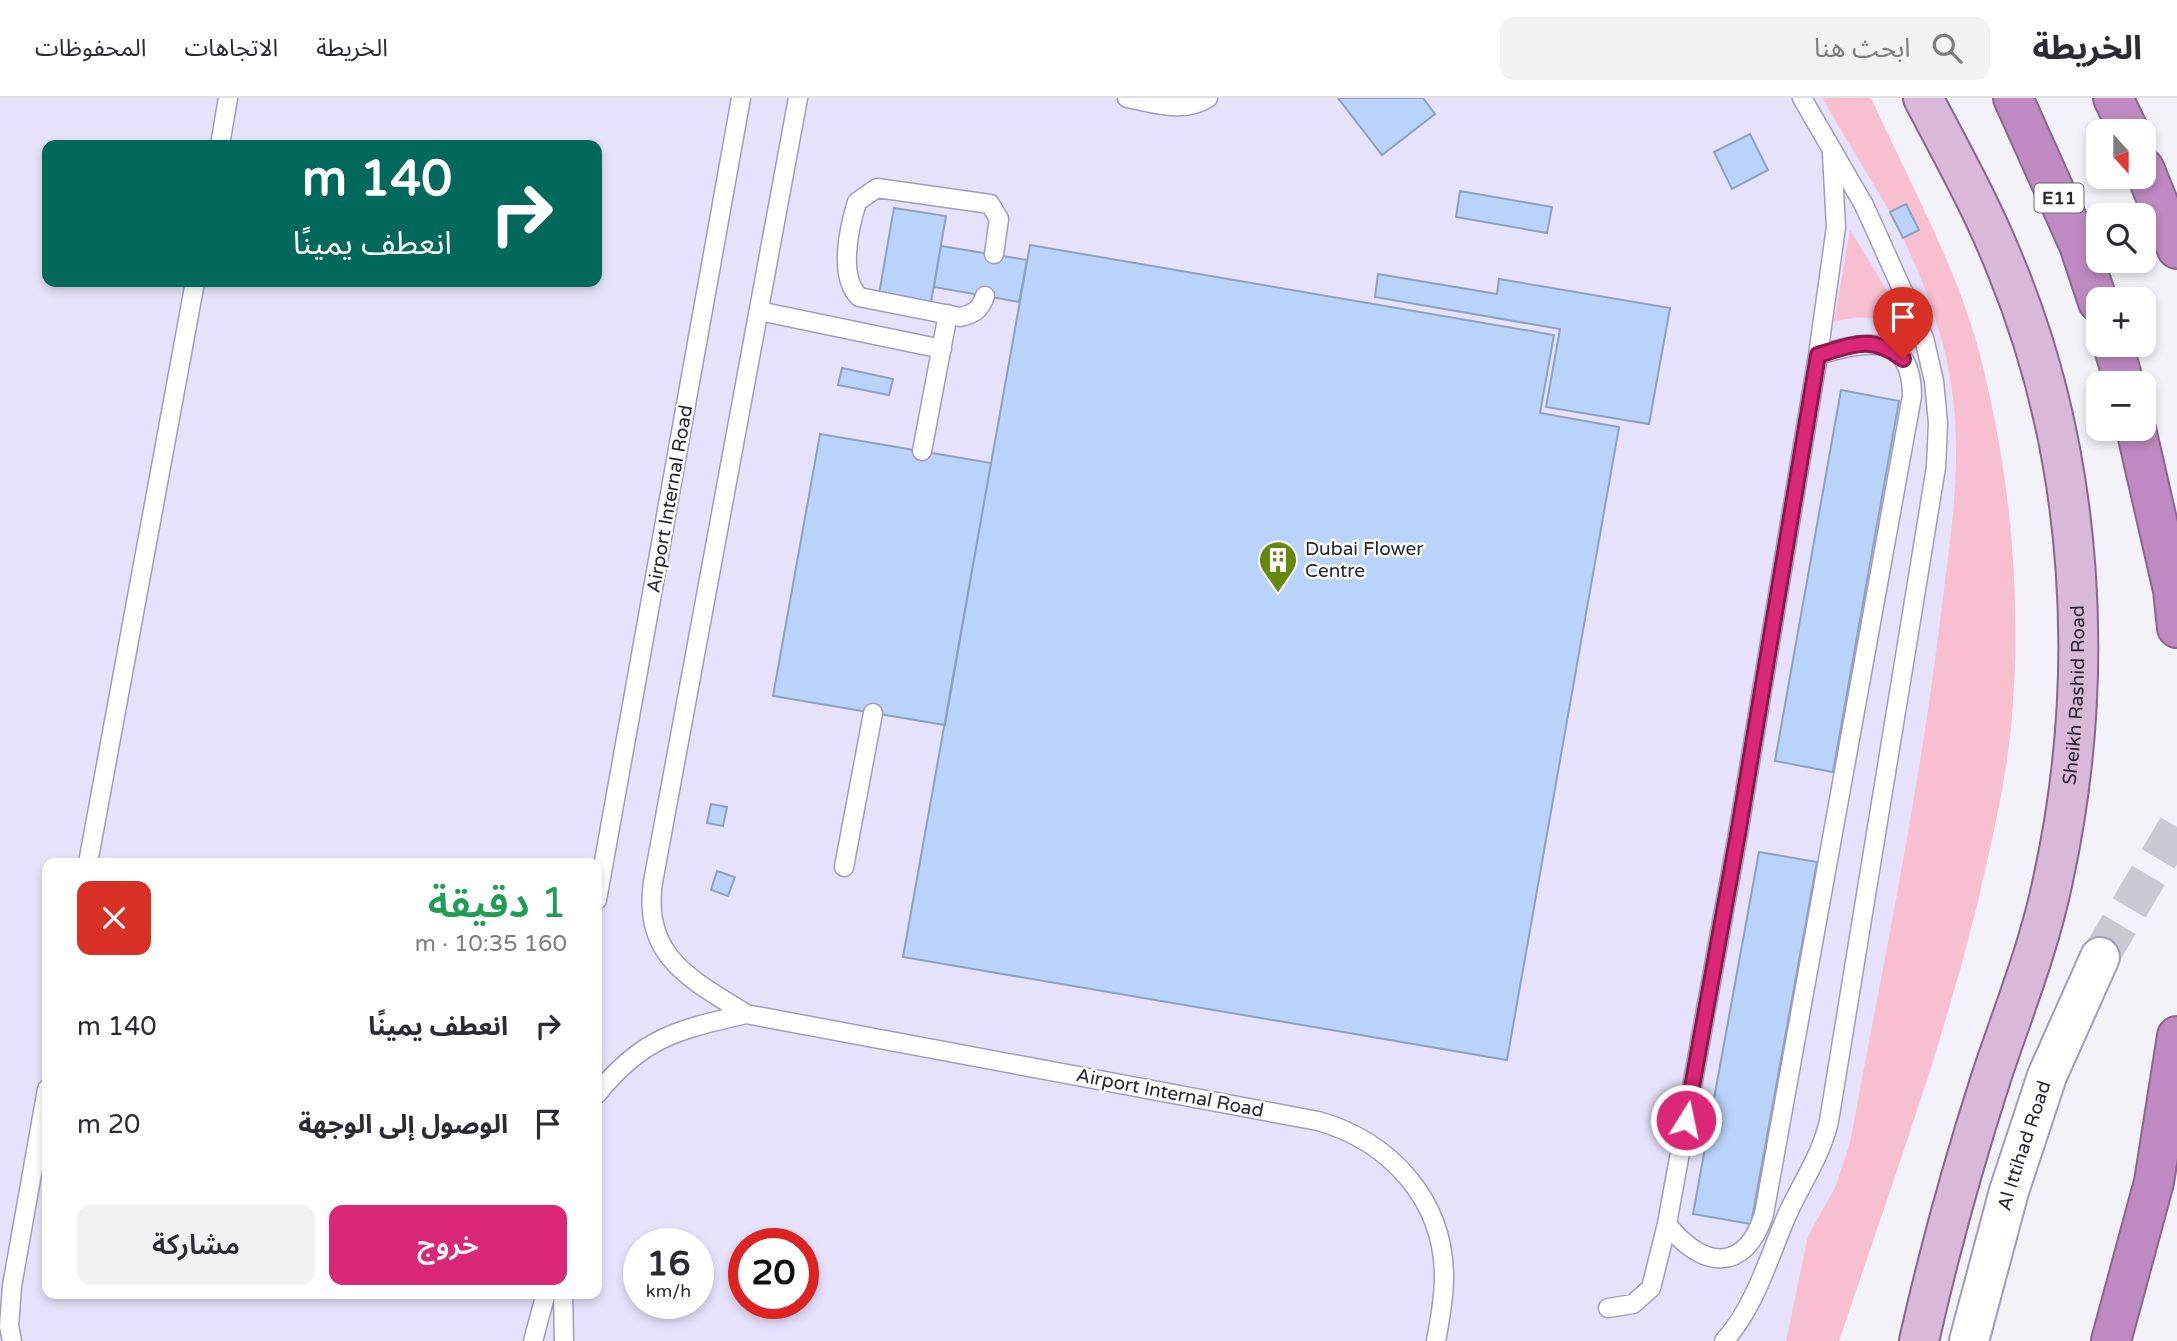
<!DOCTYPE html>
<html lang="ar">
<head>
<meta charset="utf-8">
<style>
  :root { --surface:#fff; --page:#f2f2f3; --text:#2b2b33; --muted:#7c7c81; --line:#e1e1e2; --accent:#db2777 }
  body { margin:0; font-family:"Varela Round","Noto Sans Arabic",sans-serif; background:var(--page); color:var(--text); direction:rtl; height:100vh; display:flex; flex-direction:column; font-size:26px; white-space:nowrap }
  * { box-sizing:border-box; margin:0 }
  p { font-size:23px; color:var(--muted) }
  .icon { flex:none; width:38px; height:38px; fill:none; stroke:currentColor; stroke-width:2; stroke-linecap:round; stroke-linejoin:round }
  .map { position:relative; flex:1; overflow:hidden; direction:ltr }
  .details { position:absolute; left:42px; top:760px; width:560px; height:441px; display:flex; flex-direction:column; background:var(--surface); border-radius:14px; box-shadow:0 4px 10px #0003; direction:rtl }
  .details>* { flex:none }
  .guide { position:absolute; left:42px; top:42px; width:560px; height:147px; border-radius:14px; box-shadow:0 4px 10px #0003; direction:rtl; background:#00695c; color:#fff; overflow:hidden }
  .needle { width:46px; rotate:159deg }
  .tools { position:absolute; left:2086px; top:21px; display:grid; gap:14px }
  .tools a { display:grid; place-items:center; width:70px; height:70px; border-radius:14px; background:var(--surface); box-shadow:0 4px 10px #0003; font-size:35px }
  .speed { position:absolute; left:623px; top:1130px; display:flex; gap:14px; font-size:35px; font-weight:700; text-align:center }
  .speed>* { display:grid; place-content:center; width:91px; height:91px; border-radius:50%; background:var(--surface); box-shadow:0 4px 10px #0003; line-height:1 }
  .speed small { font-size:18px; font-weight:400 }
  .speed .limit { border:10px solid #d22; background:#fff; color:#111 }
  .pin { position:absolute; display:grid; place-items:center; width:60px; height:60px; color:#fff; margin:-72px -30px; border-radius:50% 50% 50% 0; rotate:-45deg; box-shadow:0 0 7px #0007 }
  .pin .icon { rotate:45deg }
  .me { position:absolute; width:77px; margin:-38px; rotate:10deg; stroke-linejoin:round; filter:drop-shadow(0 0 5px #0008) }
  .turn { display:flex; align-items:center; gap:24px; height:147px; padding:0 35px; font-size:32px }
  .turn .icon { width:91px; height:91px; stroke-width:2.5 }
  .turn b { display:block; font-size:49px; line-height:60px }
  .round { display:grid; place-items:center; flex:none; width:74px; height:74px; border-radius:14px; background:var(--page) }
  .overview { display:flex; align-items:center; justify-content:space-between; height:119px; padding:0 35px }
  h1 { font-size:42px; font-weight:600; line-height:52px; color:#1e9e55 }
  .action { display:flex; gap:14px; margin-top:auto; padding:14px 35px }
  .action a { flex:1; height:80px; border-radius:14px; background:var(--accent); color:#fff; font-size:28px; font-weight:600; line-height:80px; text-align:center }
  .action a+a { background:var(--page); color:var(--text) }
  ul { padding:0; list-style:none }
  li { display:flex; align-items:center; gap:21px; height:98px; padding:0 35px }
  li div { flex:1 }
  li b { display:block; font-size:26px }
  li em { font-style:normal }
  header { display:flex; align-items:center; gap:42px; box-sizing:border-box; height:98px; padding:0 35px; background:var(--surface); border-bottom:2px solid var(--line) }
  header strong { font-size:33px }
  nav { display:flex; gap:38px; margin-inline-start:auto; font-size:24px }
  .search { width:490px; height:63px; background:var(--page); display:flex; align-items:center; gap:18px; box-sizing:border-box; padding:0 24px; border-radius:14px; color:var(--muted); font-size:26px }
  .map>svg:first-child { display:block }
  .built { fill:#e6e2fc; fill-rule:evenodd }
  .green { fill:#f7bfd0 }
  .building { fill:#bad3fb; stroke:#8ea1bf; stroke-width:2 }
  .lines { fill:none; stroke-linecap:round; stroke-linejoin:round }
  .secondary-tunnel { stroke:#cac9d1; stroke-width:38; stroke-dasharray:38 19; stroke-linecap:butt }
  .service-casing { stroke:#a19bbd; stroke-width:21 }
  .secondary-casing { stroke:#a19bbd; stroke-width:42 }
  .primary-casing { stroke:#8a668f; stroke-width:42 }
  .motorway-casing { stroke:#8a668f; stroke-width:42 }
  .service { stroke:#fff; stroke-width:18 }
  .secondary { stroke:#fff; stroke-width:38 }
  .primary { stroke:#d9b8da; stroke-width:38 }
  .motorway { stroke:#bf89c1; stroke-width:38 }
  .route-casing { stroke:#8e194d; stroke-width:18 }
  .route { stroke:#db2777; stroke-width:12 }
  .labels { text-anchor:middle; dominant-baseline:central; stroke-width:5; stroke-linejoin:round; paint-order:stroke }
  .shield { fill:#fff; stroke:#686670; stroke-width:2 }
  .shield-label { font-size:18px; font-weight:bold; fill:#272532 }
  .street-label { font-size:19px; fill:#272532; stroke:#fff }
  .poi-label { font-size:19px; fill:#272532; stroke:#fff; text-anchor:start }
</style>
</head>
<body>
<header>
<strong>الخريطة</strong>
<div class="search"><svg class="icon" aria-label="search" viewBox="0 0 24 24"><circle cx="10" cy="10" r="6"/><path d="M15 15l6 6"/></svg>ابحث هنا</div>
<nav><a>الخريطة</a><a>الاتجاهات</a><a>المحفوظات</a></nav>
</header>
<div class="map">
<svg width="2177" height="1243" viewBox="0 0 2177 1243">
  <rect width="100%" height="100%" fill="#f3f2f9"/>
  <path class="built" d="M0 0H1871L1956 187 1979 254 1998 340 2011 428 2016 557 2003 686 1963 863 1930 976 1839 1243H0ZM47 47H597V184H47ZM47 765H597V1195H47ZM639 1146H698V1206H639ZM744 1146H803V1206H744Z"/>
  <path class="green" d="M1822 0H1871C1908 81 1958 172 1980 257 2010 375 2022 496 2012 618 2007 680 1992 742 1978 803 1941 952 1888 1097 1839 1243H1786L1808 1138 1835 1090 1850 1045C1882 871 1919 698 1940 523 1949 449 1962 376 1953 301 1947 244 1927 192 1903 140L1919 132 1906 106 1890 114Z
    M1850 132 1891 199 1910 240C1887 219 1864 215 1834 224Z"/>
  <path class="building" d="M1338 0H1423L1435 16 1382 57Z
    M1750 36 1768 72 1732 91 1714 54Z
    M1460 93 1552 109 1547 135 1456 119Z
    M1906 106 1919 132 1903 140 1890 114Z
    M894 110 946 118 930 210 878 202Z
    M1030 147 1554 237 1540 315 1619 329 1507 962 903 859Z
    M941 148 1027 162 1019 204 934 189Z
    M1378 176 1497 196 1499 181 1670 210 1649 326 1546 309 1560 231 1375 199Z
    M842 270 893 281 889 297 838 287Z
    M1841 292 1899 303 1833 674 1775 663Z
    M820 336 991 365 945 627 773 598Z
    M711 706 727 709 723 728 707 725Z
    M1759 754 1817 764 1751 1126 1693 1116Z
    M717 773 735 779 728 798 711 792Z"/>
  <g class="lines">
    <path class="secondary-tunnel" d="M2100 859 2177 729"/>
    <defs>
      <path id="service" d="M798 0 653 784C642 859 691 881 746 916L1318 1023C1389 1043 1444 1101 1444 1179 1444 1200 1440 1222 1436 1243
        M1127 0C1154 5 1183 16 1208 0
        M220 47 228 0
        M985 198C980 212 974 216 960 219L859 199C838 178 849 130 857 104L877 90 990 106 999 121 994 156
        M759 213 942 251
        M922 353 948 216
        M88 765 195 184
        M844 769 873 615
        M597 802 741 0
        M597 996C643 939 677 932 746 916
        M1667 1126C1702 1171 1745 1176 1764 1116L1912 298C1912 232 1863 244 1818 257
        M563 1195 564 1243
        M1608 1210 1633 1206 1651 1190 1667 1126 1738 736 1818 257 1836 129 1832 56
        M12 1243 9 1228 12 1188 47 991
        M533 1243 546 1195
        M1724 1243C1755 1209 1769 1159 1787 1117 1802 1084 1821 1058 1829 1023L1936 369 1938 325 1934 283 1924 240 1864 107 1802 0"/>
      <g id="secondary">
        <path id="s1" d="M1969 1243 2009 1093 2047 978 2100 859"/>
      </g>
      <g id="primary">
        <path id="s2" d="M1919 1243C1939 1154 1963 1067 1991 980 2013 914 2039 850 2053 782 2097 580 2085 361 2006 169 1983 111 1952 55 1923 0"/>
      </g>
      <path id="motorway" d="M2013 0 2079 147 2098 204
        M2113 0 2129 33
        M2144 70 2177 151
        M2113 247 2124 285
        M2136 331 2173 492 2177 530
        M2111 1243 2154 1084 2177 938"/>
    </defs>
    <use href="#service" class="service-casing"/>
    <use href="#secondary" class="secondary-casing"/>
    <use href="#primary" class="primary-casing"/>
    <use href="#motorway" class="motorway-casing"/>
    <use href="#service" class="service"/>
    <use href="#secondary" class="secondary"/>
    <use href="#primary" class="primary"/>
    <use href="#motorway" class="motorway"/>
  </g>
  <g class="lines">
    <defs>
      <path id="route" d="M1686 1022 1738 736 1818 257C1852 247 1872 236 1903 261"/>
    </defs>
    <use href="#route" class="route-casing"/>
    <use href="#route" class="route"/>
  </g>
  <defs>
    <symbol id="building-pin" viewBox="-11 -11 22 30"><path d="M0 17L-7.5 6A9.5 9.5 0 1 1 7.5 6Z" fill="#65890d" stroke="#fff"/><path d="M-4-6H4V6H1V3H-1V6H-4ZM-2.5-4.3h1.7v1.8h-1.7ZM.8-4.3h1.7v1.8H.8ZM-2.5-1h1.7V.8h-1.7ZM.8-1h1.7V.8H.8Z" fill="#fff"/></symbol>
  </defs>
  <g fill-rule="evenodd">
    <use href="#building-pin" x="1256" y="440" width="44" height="60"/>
  </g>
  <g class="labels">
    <rect class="shield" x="2034.5" y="85.5" width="49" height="29" rx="5"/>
    <g class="shield-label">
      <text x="2059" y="100">E11</text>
    </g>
    <g class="street-label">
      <text transform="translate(670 401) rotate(-80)">Airport Internal Road</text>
      <text stroke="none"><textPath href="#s2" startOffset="667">Sheikh Rashid Road</textPath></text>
      <text transform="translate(1170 995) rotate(11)">Airport Internal Road</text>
      <text stroke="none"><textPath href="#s1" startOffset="203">Al Ittihad Road</textPath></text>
    </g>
    <g class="poi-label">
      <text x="1305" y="451">Dubai Flower<tspan x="1305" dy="22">Centre</tspan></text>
    </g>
  </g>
</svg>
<div class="tools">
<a><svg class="needle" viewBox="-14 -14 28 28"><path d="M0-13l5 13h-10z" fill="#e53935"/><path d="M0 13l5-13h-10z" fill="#7c7c81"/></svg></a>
<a><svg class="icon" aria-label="search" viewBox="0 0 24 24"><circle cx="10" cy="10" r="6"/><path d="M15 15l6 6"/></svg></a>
<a>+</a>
<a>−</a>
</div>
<div class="speed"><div>16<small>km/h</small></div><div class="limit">20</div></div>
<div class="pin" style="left:1903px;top:261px;background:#d93025"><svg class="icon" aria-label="arrive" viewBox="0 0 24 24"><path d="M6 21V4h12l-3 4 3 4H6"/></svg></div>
<svg class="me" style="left:1686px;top:1022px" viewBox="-20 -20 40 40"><circle r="17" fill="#db2777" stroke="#fff" stroke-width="3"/><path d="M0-11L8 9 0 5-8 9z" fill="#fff"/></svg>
<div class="guide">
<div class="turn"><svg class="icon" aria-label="right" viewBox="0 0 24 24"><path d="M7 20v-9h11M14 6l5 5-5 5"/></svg><div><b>140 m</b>انعطف يمينًا</div></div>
</div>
<section class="details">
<div class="overview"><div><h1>1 دقيقة</h1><p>160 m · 10:35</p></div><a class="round" style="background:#d93025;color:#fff"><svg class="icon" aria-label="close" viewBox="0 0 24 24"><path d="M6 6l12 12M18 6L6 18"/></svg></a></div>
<ul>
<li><svg class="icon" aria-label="right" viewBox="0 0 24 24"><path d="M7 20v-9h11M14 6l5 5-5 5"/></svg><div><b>انعطف يمينًا</b></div><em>140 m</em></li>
<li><svg class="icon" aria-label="arrive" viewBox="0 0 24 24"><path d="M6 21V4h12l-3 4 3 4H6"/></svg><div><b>الوصول إلى الوجهة</b></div><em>20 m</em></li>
</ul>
<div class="action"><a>خروج</a><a>مشاركة</a></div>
</section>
</div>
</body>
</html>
